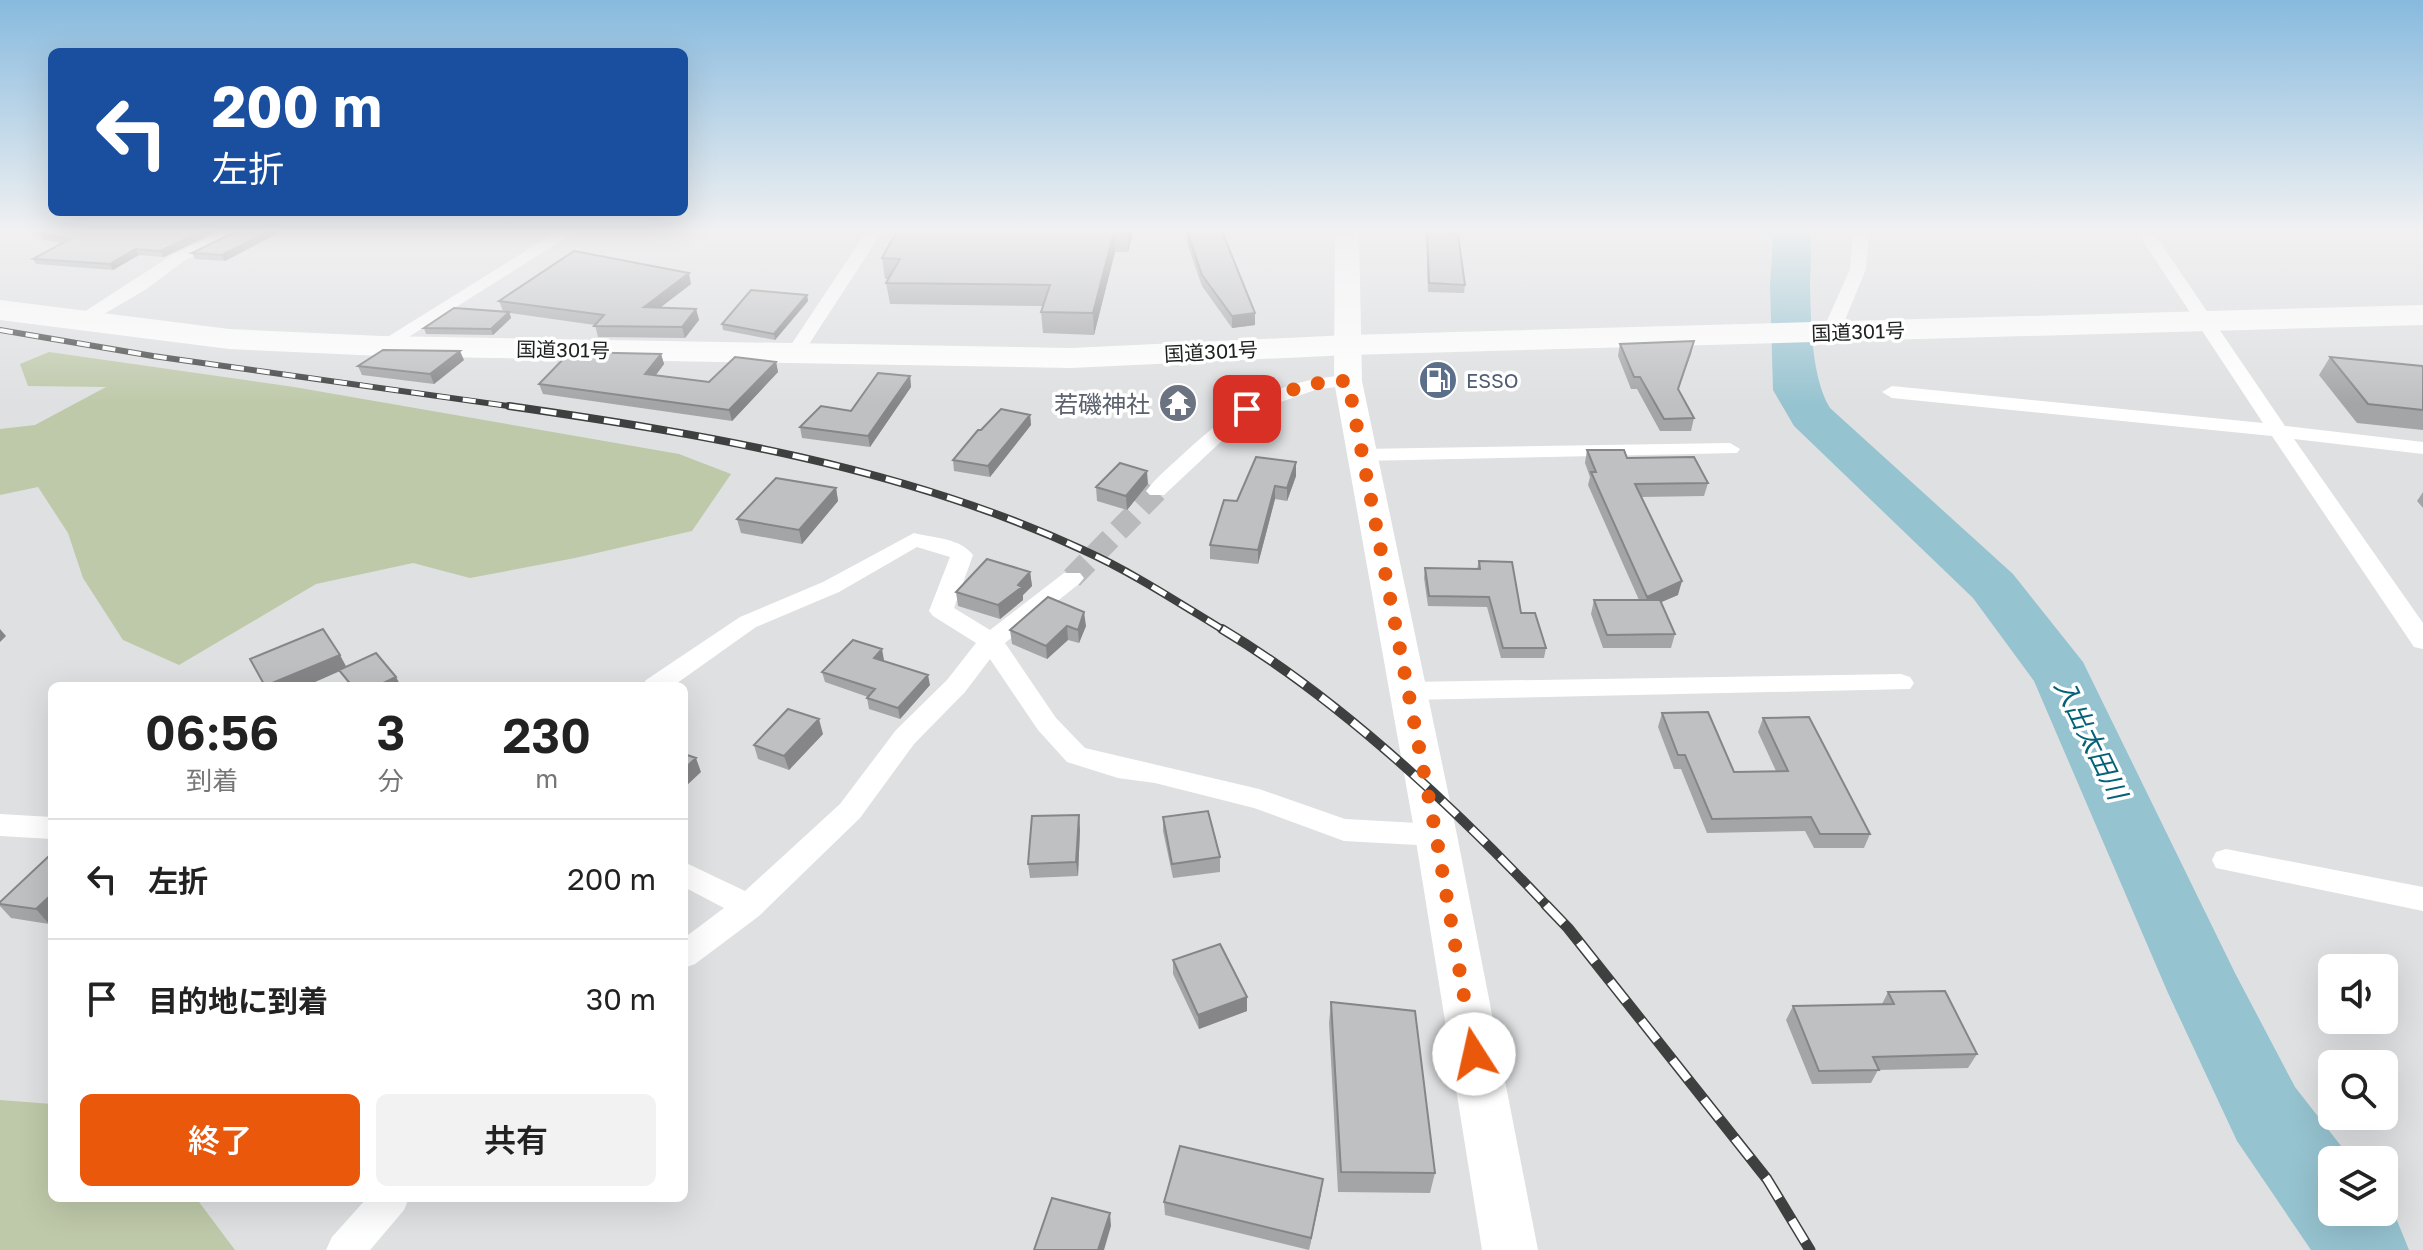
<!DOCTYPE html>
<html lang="ja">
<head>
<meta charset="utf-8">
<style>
  :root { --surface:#fff; --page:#f2f2f2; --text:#222; --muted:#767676; --line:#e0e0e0; --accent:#ea580c }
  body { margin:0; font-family:"Golos Text","Noto Sans JP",sans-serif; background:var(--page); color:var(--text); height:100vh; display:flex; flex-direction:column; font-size:30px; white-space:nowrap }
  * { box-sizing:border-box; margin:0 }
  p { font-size:26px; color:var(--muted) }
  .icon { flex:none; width:44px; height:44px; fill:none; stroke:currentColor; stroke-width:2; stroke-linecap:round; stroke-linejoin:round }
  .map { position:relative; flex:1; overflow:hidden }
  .panel { position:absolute; left:48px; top:682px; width:640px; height:520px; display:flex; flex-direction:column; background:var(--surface); border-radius:12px; box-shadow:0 8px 32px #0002 }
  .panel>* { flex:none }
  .hud { position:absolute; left:48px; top:48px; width:640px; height:168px; border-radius:12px; box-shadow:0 8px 32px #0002; background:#1a4fa0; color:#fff; overflow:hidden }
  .buttons { position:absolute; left:2318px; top:954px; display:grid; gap:16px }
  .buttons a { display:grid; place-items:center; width:80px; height:80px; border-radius:12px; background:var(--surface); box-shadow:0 8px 32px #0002; font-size:40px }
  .pin { position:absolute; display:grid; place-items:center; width:68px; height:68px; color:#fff; margin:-34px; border-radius:16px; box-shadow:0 4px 12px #0006 }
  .me { position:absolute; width:88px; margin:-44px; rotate:350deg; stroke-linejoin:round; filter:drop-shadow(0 0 6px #0008) }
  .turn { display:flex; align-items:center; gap:28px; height:168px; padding:0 32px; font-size:36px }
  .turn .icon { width:104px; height:104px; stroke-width:2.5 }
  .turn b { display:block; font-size:56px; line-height:68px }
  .eta { display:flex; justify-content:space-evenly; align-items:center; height:136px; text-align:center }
  .eta b { font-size:48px; font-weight:600; line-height:56px }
  .action { display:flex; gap:16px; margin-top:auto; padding:16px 32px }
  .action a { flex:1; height:92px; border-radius:12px; background:var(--accent); color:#fff; font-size:32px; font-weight:600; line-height:92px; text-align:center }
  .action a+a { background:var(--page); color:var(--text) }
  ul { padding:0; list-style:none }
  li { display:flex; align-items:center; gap:24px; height:120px; padding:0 32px; border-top:2px solid var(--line) }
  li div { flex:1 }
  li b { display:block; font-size:30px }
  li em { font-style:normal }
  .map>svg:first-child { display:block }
  .green { fill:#bec9a9 }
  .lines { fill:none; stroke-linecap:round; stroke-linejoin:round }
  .river { fill:#96c3d0; fill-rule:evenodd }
  .street-tunnel { stroke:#b9babb; stroke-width:22; stroke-dasharray:22 11; stroke-linecap:butt }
  .street { fill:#fff; fill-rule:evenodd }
  .secondary { fill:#fff; fill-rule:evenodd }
  .highway { fill:#fff; fill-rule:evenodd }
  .rail-far3-casing { stroke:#3e3f3f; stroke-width:6 }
  .rail-far2-casing { stroke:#3e3f3f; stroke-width:8 }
  .rail-far1-casing { stroke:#3e3f3f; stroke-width:10 }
  .rail-casing { stroke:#3e3f3f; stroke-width:11 }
  .rail-far3 { stroke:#fff; stroke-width:4; stroke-dasharray:13; stroke-linecap:butt }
  .rail-far2 { stroke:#fff; stroke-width:5; stroke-dasharray:16; stroke-linecap:butt }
  .rail-far1 { stroke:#fff; stroke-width:7; stroke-dasharray:20; stroke-linecap:butt }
  .rail { stroke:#fff; stroke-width:8; stroke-dasharray:25; stroke-linecap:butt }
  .wall { fill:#a4a5a7 }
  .shaded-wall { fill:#868688 }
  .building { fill:#bfc0c2; stroke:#868688; stroke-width:2 }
  .route { stroke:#ea580c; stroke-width:14; stroke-dasharray:0 25.2 }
  .labels { text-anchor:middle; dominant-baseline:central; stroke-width:7; stroke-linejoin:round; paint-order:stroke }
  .far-street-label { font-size:20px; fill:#1f2020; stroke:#fff }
  .far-service-label { font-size:20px; fill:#4e5e75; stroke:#fff; text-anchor:start }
  .worship-label { font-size:24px; fill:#5b616d; stroke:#fff; text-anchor:end }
  .water-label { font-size:26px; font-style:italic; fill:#046276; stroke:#fff }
</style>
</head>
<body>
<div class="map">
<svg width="2423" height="1250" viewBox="0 0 2423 1250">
  <rect width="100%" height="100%" fill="#dfe0e2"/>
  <path class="green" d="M49 352 294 387 679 454 731 474 692 531 575 558 470 578 413 563 316 584 179 665 123 640 83 578 68 533 38 487 0 495V429L35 425 106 387 28 386 20 364Z
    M0 1100 52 1104V1198H196L235 1250H0Z"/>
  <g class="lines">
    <path class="river" d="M1770 229H1808C1813 248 1810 266 1810 285 1811 321 1811 377 1830 408L2013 574 2083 662 2235 973 2295 1087 2352 1160H2332V1212H2384V1202L2396 1218 2409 1250H2311L2237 1141 2168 993 2034 681 1973 598 1794 426 1773 390 1770 285 1773 241Z"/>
    <path class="street-tunnel" d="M1072 578 1157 491"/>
    <path class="street" d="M228 229H248L184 261 145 290 85 325 79 326 70 321 172 255Z
      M561 229H580L388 350H376L373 346Z
      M868 229H884L800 358H788L785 354Z
      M1853 229H1869L1866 269 1840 332 1831 337 1822 332 1850 269Z
      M2135 229H2151L2285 426 2423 442V454L2294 439 2423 623V649L2414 647 2272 436 1892 398 1882 392 1892 386 2263 423Z
      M1348 375 1357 381 1355 385 1318 389 1272 405 1227 436 1164 495H1150L1146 491C1156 478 1169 467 1181 456 1233 407 1276 380 1348 375Z
      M1730 443 1740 449 1737 453 1361 461 1351 455 1361 449Z
      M914 533C934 538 960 538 973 555L954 608 990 630 1064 573H1080L1084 578 1080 583 1005 643 1056 718 1085 748 1259 789 1345 819 1436 824 1446 827 1450 835 1446 843 1436 846 1344 841 1254 808 1155 783 1118 778 1067 762 1038 730 990 659 965 692 914 744 860 818 759 916 695 964 684 968V938L724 908 684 887V862L745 891 840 804 896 730 947 680 976 643 933 616 929 611 950 557 917 547 839 592 756 627 673 686H642L646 680 740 617 823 582Z
      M1901 674 1910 677 1914 683 1910 689 1409 700 1400 697 1396 691 1400 685 1409 682Z
      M0 814 52 817V839L0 836Z
      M2226 849 2423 887V911L2216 868 2212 860 2216 852Z
      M367 1198H409L404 1210 370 1250H326L332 1237Z"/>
    <path class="secondary" d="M1335 229H1359L1362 381 1457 835 1538 1250H1482L1415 835 1334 381Z"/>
    <path class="highway" d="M0 300 229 329 382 336 1071 348 1349 335 2423 305V325L1349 355 1071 368 382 356 229 349 0 320Z"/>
    <defs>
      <path id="rail-far3" d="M0 330 153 356 523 408"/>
      <path id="rail-far2" d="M509 406C703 434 904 467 1083 550 1132 572 1179 603 1225 631"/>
      <path id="rail-far1" d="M1222 629C1339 699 1455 808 1548 907"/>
      <path id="rail" d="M1546 905 1568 928 1767 1179 1810 1250"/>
    </defs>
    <use href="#rail-far3" class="rail-far3-casing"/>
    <use href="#rail-far2" class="rail-far2-casing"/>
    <use href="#rail-far1" class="rail-far1-casing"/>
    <use href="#rail" class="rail-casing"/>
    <use href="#rail-far3" class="rail-far3"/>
    <use href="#rail-far2" class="rail-far2"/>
    <use href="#rail-far1" class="rail-far1"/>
    <use href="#rail" class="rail"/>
  </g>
  <path class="wall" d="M51 229H222L164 257 139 255 113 270 36 264 33 259 63 243 42 240 39 234Z
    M241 229H286L225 261 195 259 192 253Z
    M898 229H1134L1128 252H1115L1094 335 1043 333 1041 312 1043 306 890 304 886 283 888 279H885L882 258Z
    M1426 229H1453L1465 285 1464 293 1428 292Z
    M1187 231 1255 313V325L1232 328 1202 286 1187 243Z
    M691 284 660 307 696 309 699 320 685 338 598 337 595 325 510 313 511 318 493 335 426 334 424 328 503 311 499 301Z
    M807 295 808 301 775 340 723 330 722 324Z
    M1694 341 1678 390 1694 418 1691 431H1660L1637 389H1631L1618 356 1620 344Z
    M661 354 664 364 656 375 709 382 776 362 778 372 732 421 543 394 539 384Z
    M2330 357 2423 368V430L2357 423 2319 375Z
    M464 360 434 384 362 375 358 366Z
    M910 376 911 387 870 447 802 438 800 427 851 411Z
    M1030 415 1031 425 990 477 954 471 953 460 981 430Z
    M1587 450 1627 458 1708 483 1704 496 1641 497 1678 595 1661 602 1675 634 1671 648H1603L1591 614 1594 600H1639L1588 485 1590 477 1585 463Z
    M1296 462V476L1287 501 1275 499 1258 564 1210 559V545L1237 501Z
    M1148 484 1127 510 1097 501 1096 487Z
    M836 488 838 501 802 544 741 533 737 519Z
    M2423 492V508L2417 501Z
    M1479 561 1521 613 1546 648 1544 658H1501L1487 607 1428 606 1424 578 1425 568 1477 569Z
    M1030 572 1032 586 1023 595V600L1000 619 958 606 956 592Z
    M1086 626 1079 643 1068 640 1047 659 1012 644 1010 630Z
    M884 660 883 661 930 685 900 719 869 709 867 698 868 697 825 682 822 672Z
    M1662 713 1734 772 1776 771 1758 732 1763 718 1870 834 1864 848H1814L1805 831 1707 833 1681 769H1674L1658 727Z
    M823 734 789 770 758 759 754 745Z
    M1163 817 1220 857V872L1173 878 1163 831Z
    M1080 829 1078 876 1030 878 1028 864Z
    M52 856 49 924 11 918 0 906V902Z
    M1173 960 1247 1011 1199 1029 1173 974Z
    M1888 992 1977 1054 1968 1068 1878 1070 1871 1083 1812 1084 1786 1020 1793 1006 1882 1004Z
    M1331 1002 1435 1173 1430 1193 1338 1192 1329 1023Z
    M1321 1193 1309 1250 1165 1215 1164 1202Z"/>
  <path class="shaded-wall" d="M207 229H222L164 257 160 251Z
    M273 229H286L225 261 222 255Z
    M1128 229H1134L1128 252Z
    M1114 232 1115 252 1094 335 1093 313Z
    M135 249 139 255 113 270 110 264Z
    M689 273 691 284 647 318 644 307Z
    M807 295 808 301 775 340 774 334Z
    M696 309 699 320 685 338 682 327Z
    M509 312 511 318 493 335 491 329Z
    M1255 313V325L1232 328V316Z
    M1694 341 1691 354 1674 401Z
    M460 351 464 360 434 384 430 374Z
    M661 354 664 364 649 384 645 374Z
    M776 362 778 372 732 421 729 410Z
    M910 376 911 387 870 447 868 436Z
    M1030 415 1031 425 990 477 988 466Z
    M1296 462V476L1287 501V488Z
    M1147 471 1148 484 1127 510 1126 496Z
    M1275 486V499L1258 564V550Z
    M836 488 838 501 802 544 799 530Z
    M1030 572 1032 586 1023 595V600L1000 619 998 605Z
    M1682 581 1678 595 1643 610 1647 597Z
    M1084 612 1086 626 1079 643 1078 630Z
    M1067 626 1068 640 1047 659 1046 646Z
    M0 629 6 636 0 642Z
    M882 649 884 660 876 669 874 658Z
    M340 655 347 668 306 686H265Z
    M928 675 930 685 900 719 898 708Z
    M396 677 400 684 396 686H377Z
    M819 719 823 734 789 770 784 756Z
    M696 758 701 772 684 788V769Z
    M1079 815 1080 829 1078 876 1076 862Z
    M52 894V920L49 924 36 909Z
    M1247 997V1011L1199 1029 1198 1015Z
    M1323 1179 1321 1193 1309 1250 1311 1238Z
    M1110 1213 1111 1226 1104 1250H1098Z"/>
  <path class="building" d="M51 229H207L160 251 135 249 110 264 33 259 70 239 39 234Z
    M241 229H273L222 255 192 253Z
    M898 229H1128V232H1114L1093 313 1041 312 1050 285 886 283 900 259 882 258Z
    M1221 229 1255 313 1232 316 1202 275 1187 231Z
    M1427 229H1453L1454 235H1458L1465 285 1429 283Z
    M574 251 689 273 644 307 696 309 682 327 594 326 604 315 499 301Z
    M751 290 807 295 774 334 722 324Z
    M454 308 509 312 491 329 424 328Z
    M1694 341 1678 389 1694 418 1664 419 1640 377H1634L1620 344Z
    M383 350 460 351 430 374 358 366Z
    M570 352 661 354 645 374 709 382 735 357 776 362 729 410 539 384Z
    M2330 357 2422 366 2423 368V410L2368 404Z
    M878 373 910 376 868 436 800 427 821 406 851 411Z
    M1001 409 1030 415 988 466 953 460 978 430H981Z
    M1587 450H1624L1627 458 1694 457 1708 483 1635 484 1682 581 1647 597 1591 472H1596Z
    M1256 457 1296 462 1287 488 1275 486 1258 550 1210 545 1224 500 1237 501Z
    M1120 463 1147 471 1126 496 1096 487Z
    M776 478 836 488 799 530 737 519Z
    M987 559 1030 572 1018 585 1022 587 998 605 956 592Z
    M1479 561 1512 562 1521 613H1535L1546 648H1503L1489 597 1429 596 1425 568 1480 569Z
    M1048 597 1084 612 1078 630 1067 626 1046 646 1010 630Z
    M1594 600H1660L1675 634 1607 635Z
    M323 629 340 655 265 686 250 659Z
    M853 640 882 649 874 658 928 675 898 708 867 698 875 689 822 672Z
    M376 653 396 677 377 686H352L339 670Z
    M788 709 819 719 784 756 754 745Z
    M1708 712 1734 772 1788 771 1763 718 1809 717 1870 834H1820L1811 817 1712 819 1685 755H1678L1662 713Z
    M684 754 696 758 684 769Z
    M1208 811 1220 857 1172 864 1163 817Z
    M1079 815 1076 862 1028 864 1032 816Z
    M49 856H52V894L36 909 0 904V902Z
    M1220 944 1247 997 1198 1015 1173 960Z
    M1945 991 1977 1054 1873 1057 1879 1070 1819 1071 1793 1006 1894 1004 1888 992Z
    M1331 1002 1415 1011 1435 1173 1341 1172Z
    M1180 1146 1323 1179 1311 1238 1164 1202Z
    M1052 1198 1110 1213 1098 1250H1034Z"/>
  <linearGradient id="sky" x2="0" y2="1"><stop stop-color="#87bade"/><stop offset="0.57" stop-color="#f1f1f2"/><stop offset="1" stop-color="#f1f1f2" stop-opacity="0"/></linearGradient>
  <rect width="2423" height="404" fill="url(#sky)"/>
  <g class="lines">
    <path class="route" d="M1247 409C1281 393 1310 380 1348 381L1436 835 1474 1054"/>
  </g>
  <defs>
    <symbol id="fuel-disc" viewBox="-11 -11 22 22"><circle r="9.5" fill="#5c6f8a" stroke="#fff"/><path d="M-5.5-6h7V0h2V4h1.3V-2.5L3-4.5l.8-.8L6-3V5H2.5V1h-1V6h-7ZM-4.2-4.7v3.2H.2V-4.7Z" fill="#fff"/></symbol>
    <symbol id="temple-disc" viewBox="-11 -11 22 22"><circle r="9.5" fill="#6b7280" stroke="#fff"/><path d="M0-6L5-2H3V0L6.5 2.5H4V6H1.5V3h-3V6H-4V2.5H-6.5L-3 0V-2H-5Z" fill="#fff"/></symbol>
  </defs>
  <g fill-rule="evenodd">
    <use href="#fuel-disc" x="1416" y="358" width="44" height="44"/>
    <use href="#temple-disc" x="1156" y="381" width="44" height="44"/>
  </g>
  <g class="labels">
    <g class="far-street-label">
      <text transform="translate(1858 331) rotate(-2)">国道301号</text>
      <text transform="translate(563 349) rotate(1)">国道301号</text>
      <text transform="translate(1211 351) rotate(-3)">国道301号</text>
    </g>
    <g class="far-service-label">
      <text x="1466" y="380">ESSO</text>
    </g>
    <g class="worship-label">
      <text x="1150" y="403">若磯神社</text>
    </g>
    <g class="water-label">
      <text transform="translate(2091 739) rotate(64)">入出太田川</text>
    </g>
  </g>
</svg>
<div class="buttons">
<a><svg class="icon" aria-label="sound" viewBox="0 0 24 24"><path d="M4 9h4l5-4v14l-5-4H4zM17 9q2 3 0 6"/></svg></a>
<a><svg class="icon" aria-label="search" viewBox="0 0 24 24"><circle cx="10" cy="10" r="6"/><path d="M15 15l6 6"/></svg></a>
<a><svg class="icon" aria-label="layers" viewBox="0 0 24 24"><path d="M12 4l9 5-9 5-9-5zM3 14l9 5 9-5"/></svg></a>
</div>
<div class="pin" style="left:1247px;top:409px;background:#d93025"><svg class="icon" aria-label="arrive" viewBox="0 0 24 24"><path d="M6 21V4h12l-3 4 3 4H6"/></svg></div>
<svg class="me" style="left:1474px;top:1054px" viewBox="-20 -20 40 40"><circle r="19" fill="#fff"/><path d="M0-13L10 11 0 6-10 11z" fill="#ea580c"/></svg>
<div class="hud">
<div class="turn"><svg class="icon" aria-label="left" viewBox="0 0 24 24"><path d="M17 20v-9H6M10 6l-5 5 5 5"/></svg><div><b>200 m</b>左折</div></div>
</div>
<section class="panel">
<div class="eta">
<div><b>06:56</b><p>到着</p></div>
<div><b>3</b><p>分</p></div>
<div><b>230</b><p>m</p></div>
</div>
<ul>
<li><svg class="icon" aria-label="left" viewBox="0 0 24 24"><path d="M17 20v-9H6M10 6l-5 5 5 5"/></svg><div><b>左折</b></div><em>200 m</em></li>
<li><svg class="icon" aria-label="arrive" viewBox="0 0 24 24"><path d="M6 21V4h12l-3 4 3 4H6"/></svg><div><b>目的地に到着</b></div><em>30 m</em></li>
</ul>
<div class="action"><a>終了</a><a>共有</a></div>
</section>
</div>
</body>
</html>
